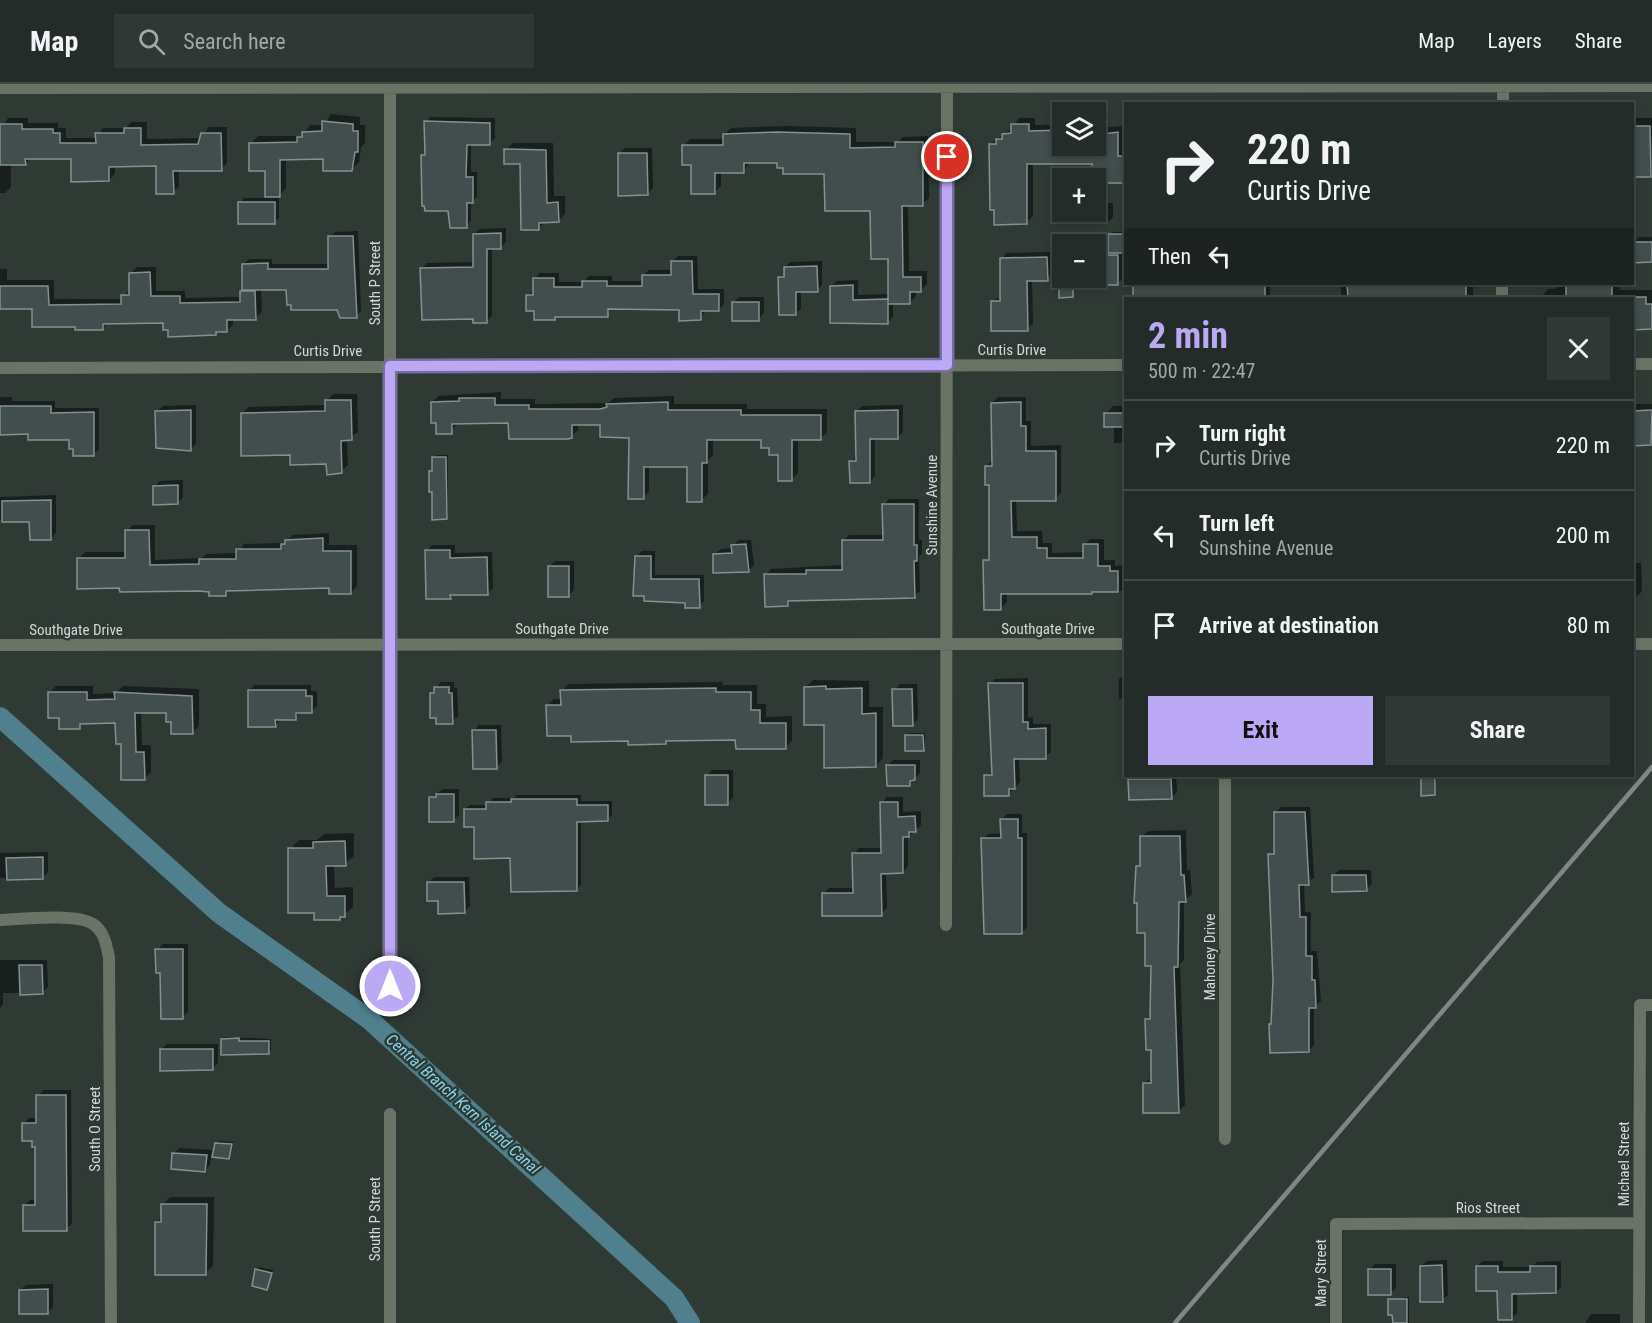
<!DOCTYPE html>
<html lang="en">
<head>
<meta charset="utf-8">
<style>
  :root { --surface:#232c28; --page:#2f3834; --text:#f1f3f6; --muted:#a3a7a8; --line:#404845; --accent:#bca9f5 }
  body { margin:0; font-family:"Roboto Condensed",sans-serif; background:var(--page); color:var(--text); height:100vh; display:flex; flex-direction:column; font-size:22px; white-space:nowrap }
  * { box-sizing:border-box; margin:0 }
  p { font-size:20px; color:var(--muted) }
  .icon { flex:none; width:33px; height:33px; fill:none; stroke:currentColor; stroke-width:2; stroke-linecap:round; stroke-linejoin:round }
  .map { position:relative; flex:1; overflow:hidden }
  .sheet { position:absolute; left:1124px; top:213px; width:510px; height:480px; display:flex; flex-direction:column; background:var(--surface); border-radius:0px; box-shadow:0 3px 9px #0003,0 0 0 2px var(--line) }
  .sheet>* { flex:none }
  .banner { position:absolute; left:1124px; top:18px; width:510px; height:183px; border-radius:0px; box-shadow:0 3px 9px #0003,0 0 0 2px var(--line); background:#232c28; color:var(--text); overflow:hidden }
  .tools { position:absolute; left:1052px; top:18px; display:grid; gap:12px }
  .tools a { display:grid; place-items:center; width:54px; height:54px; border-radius:0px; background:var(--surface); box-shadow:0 3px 9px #0003,0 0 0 2px var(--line); font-size:30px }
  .pin { position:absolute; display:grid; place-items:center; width:51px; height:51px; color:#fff; margin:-26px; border:3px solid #fff; border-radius:50%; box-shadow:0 2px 6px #0007 }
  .me { position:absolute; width:66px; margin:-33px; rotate:0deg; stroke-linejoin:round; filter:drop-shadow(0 0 4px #0008) }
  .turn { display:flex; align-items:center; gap:21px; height:126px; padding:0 24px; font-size:27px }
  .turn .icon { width:78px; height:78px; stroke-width:2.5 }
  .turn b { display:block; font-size:42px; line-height:51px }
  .then { display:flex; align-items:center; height:57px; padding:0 24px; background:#0003; gap:12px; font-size:22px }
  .round { display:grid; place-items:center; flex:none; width:63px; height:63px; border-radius:0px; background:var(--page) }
  .headline { display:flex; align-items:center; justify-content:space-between; height:102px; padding:0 24px }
  h1 { font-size:36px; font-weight:700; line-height:45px; color:var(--accent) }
  .cta { display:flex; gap:12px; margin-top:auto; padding:12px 24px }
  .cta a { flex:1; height:69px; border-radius:0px; background:var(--accent); color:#111; font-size:24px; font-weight:700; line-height:69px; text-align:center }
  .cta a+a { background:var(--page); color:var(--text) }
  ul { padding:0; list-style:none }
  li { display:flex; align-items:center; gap:18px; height:90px; padding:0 24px; border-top:2px solid var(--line) }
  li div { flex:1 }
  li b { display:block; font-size:22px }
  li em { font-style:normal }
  header { display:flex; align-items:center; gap:36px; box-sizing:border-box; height:84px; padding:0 30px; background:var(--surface); border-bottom:2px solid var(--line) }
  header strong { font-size:28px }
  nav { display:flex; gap:33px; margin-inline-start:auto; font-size:21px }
  .search { width:420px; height:54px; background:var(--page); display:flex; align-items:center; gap:15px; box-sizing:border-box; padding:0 21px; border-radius:0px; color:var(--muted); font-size:22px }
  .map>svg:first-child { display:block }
  .shadow { fill:#0007 }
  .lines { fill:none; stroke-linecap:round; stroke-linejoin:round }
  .canal { stroke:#50808e; stroke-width:20 }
  .building { fill:#414e4d; stroke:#839190; stroke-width:1.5 }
  .minor { stroke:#697466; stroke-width:12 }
  .rail { stroke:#7f8884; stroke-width:4.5 }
  .route-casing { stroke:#7a6e9f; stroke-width:15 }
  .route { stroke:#bca9f5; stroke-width:10 }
  .labels { text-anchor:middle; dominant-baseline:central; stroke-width:5; stroke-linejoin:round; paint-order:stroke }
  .street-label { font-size:15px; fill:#d1d8d5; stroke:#2f3a35 }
  .water-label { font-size:16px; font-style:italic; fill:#86d8ef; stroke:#2f3a35 }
</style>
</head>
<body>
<header>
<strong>Map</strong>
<div class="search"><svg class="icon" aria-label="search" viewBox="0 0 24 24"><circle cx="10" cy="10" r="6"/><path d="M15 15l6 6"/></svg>Search here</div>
<nav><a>Map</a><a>Layers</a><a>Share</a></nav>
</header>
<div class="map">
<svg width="1652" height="1239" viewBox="0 0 1652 1239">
  <rect width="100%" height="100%" fill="#2f3a35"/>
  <path class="shadow" d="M331 30 360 33V41H365V59L361 63 359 78 352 85 324 74 286 75V104L279 112V134L274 138 240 119 244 114H266V85L250 60 258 52H300L311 41H324Z
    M431 33 495 34V54L490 59H471V88H477V113L471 118V137L466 142 449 126 422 72 426 68V38Z
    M8 34H28V39H58V44H66V54H97L103 44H126L131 38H147V55L201 54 209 43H227V79L221 85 179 86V102L173 108 158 81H115V90L109 96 72 73 31 74 25 80H11V103L5 109H0V47Z
    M1019 34H1035V41H1062V62H1095V44L1125 42V96L1123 97 1105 91 1094 78H1033V132L1026 139 990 60 1012 44Z
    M1632 34H1652V91L1632 92Z
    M785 42 856 44V58H898L903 53 928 52 929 114 922 120H908L909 187H927V200L920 207H916V212L910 219H893V233L887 239 831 202 837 197 858 196V211L890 210 889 173 872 125 826 88 784 83 779 77H750L744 87 721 88V102L714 109 684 62 690 55H725V50L731 44Z
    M513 59H553L554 112H565V130L558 137H546L539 144 521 78 506 66Z
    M625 64H652L653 104 647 110 619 70Z
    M1098 119H1113V133L1108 138H1092V128H1095Z
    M506 144V158L501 163H492V232L487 237 475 234 422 184 427 179 474 178V150L480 145Z
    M358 147 361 227 356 232 288 204H261L262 228 255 234H233V240L227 247 216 249 169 245 164 238H109L103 244 77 241 34 223 0 224V185H7V196H54V215H123L129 205 131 189 137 183H156V207H185V214L242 213 243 180 249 175H272V180H330L329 153 335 148Z
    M1112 148H1125L1123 194 1117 199H1089V194H1095V166H1110Z
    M1639 153H1652V177L1633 159Z
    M1052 168 1053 190 1047 195H1032L1033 240 1027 245 992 217 1002 212 1001 175 1007 169Z
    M678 172H697L698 205H724V220L719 226H706L700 235 680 224 613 223 607 231 535 234V226L527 212 535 206V194L540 189H559V198H583L589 192H612V197H643V191L649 186H672V178Z
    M822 177V201L817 207H801V225L795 230 780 194 785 189V183L790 178Z
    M1063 197H1075L1073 212 1061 199Z
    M1135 200H1270V214H1135Z
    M1341 200H1473V214H1341Z
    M1562 200H1619L1620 206H1652V243L1632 244V214H1540L1548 205H1554Z
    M739 213H764V229L758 235 733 219Z
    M501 308V315H535V320L608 319 614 314 674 312V320H747V325H827V348L821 354H798V389L792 395 780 370 762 355H713V371L708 376V410L701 416 688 381 649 382V407L643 414 631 353 602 340H578V346L571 352 510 338H458L451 348 432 318 439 312Z
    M333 310H357L358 348 347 355 348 381 341 387 328 379 292 369 242 329 249 323 326 321V317Z
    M0 313H12V317H55V324H99V365L94 370 71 355 29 349H0Z
    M998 313H1026V337H1031V362L1061 361V409L1055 415 1016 416 1017 447H1042L1043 459H1052V469L1085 468 1084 461 1090 455H1104V476H1115V482L1125 481V507L1007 509V518L1001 524 985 477 991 471 990 399 986 382 993 376 992 319Z
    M1632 320H1652V360H1632Z
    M196 321V360L191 365H166L157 327 163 322Z
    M903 321V348L898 353 875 354V392L870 398 851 378 856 372 857 327 862 322Z
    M1113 322H1125V359H1114V342L1106 330Z
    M436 371H448V432L446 434 430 388Z
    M183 396V413L178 419 155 402 160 397Z
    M56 411V449L51 454 31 436H0V413Z
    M889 415H919V456H922V470L919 473 920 507 914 512 793 515 787 521 766 491 771 485 844 481 843 457 849 451H884V421Z
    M1125 421V450H1123V423Z
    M133 441H155V476L202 474 207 470 238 469 244 460 284 459 293 451 329 449V461H357V502L351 509 331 502 230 506 225 511 211 507 121 503 78 475 85 468H127V447Z
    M738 456H751L754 481 748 487 715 470 721 465 733 464Z
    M432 461H455V469L492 468 493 504 488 509H454L450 514 427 467Z
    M642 467H655V491H704V517L699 522 645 510 637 472Z
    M555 477H574V506L568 512 549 483Z
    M1632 479H1641L1642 507 1636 513H1632Z
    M1125 590V624H1124V615H1119V595Z
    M1028 594V634L1033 633V640H1051V668L1045 673H1019L1020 698 1009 710 985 692 994 687 990 600 995 595Z
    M813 596 869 597V623H883V674L876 682 825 639 806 603Z
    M441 598H454V604H457L458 632 452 638 431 610Z
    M722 598 723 601H757V620H766V633L792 632V657L785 664 737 655H669L666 659 572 650 547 622 554 615H562V606L569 600Z
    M1633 598 1634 615 1632 617V599Z
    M900 600H917L918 635 912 641 894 606Z
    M255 601H311V607H317V622L311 627 301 628 295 634 281 636 275 641 249 606Z
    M56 602H93V610L116 609 123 602 199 605V642L192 649 173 637 167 628H141L142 661H151V688L144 695 122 659 116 638H85L79 644 61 633 49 609Z
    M479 641H501L502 678 496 683 474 647Z
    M909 649H925V663L923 665 906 652Z
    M893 676H920V689L910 700 888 681Z
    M712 686H733V713L728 719 706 692Z
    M1134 692H1176L1177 708 1171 714 1130 696Z
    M1423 692H1437L1435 710H1423Z
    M443 705H459V731L453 736 430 714Z
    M517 711H581V717H612V731L607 736H581V801L576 806 512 772 475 742 465 725 470 721H488L493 714H514Z
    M887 713H903V728L921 727V741L908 753V782L903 788H886L887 824 881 830 823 810 829 804H854V770L859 764H882V719Z
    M1281 723H1310L1314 794 1304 799 1305 828H1311V867H1317L1321 917 1314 923V961L1308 967 1273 938 1274 896 1270 771 1276 765 1275 729Z
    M1007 730H1022V749H1027V843L1022 848 983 755 988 750 1002 749V735Z
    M1186 746 1187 786H1190L1192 810 1184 817V876L1180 880 1185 1021 1179 1027 1144 999 1153 993 1152 965 1146 936 1152 930 1153 880 1137 783 1142 778 1141 753 1148 747Z
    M354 749V772L345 780 334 781 335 804 353 803V823L340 834 290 765 299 756H317L324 750Z
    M48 768V788L42 794H0V769Z
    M1339 786H1371L1372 800 1366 806 1333 792Z
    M434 793H469L470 822 464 828 439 815 428 799Z
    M163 860H188V928L182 933 162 887 157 866Z
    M0 876H47L48 903 42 909H3V921L0 924Z
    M225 953 271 955V967L268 969 222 955Z
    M167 960H218V979L212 985 161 966Z
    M43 1006H71L72 1139 66 1145 24 1122 30 1116H37L36 1061 23 1040 29 1034H38V1012Z
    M219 1057 234 1058 229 1074 216 1060Z
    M179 1064 212 1066 210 1081 205 1086 174 1069Z
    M170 1113H214L213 1182 205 1189 157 1138 162 1133V1121Z
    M1447 1176 1448 1211 1442 1216 1421 1182 1427 1177Z
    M1483 1177H1503V1183H1531L1537 1178 1561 1177V1203L1556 1208 1517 1209V1229L1512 1234 1499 1205 1477 1182Z
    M1375 1180H1396V1204L1390 1209 1369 1186Z
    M259 1183 273 1186 267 1204 257 1186Z
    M53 1200V1223L48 1228 20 1206 26 1201Z
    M1409 1213V1239H1394L1390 1216Z
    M1591 1230H1620V1239H1585Z"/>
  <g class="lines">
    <path class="canal" d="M0 633 219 829 370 936 674 1214 690 1239"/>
  </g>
  <path class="building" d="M322 37 353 40V47H358V68H355L352 87H323V75L280 76V113H265V87H249V59L297 58V53H302V48L322 47Z
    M424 37 490 39V61H467L466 93H473V119H467V144H450L448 127H425L424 122H422L421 71H425Z
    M0 40H22V45H53V49H60V59H96L95 49H124V44H141V61L198 60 201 49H221L222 87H173L174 110H156V82L109 83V97L71 98V75H25L26 81H0Z
    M1011 40H1029V47L1062 46V62H1095V51L1118 48V72H1124V99H1103V92H1092V80H1027V140L994 141V126H990L989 60H996V55H1002V50L1011 49Z
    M1632 42H1650L1651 93H1632Z
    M777 48 850 50V64L895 63V58H923V122H902L903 193H921V208H910V220H888V175H871L870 127H825L824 90H783V84H777V79H744V89H715V110H691V81H682V61H723V50Z
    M504 65 546 66 547 119 558 118 559 138 539 139V146H521L520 80H504Z
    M618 69H647L648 111 618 112Z
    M238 118H275V140H238Z
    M501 149V165H487V239H473V235L422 236 420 184 473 183V150Z
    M1108 150H1125V169H1108Z
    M328 152H353L357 234H340L337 226H291V221H287L286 206H242V180L268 179V185H328Z
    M1632 158H1652V178L1632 179Z
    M1095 171H1118V201H1095Z
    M1047 173 1048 197H1027L1028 247H991V217H1000V174Z
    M671 177H692L693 210H719V227H701V236L679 237V226L608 225V233H555V236H534V227H526V211H533V194H554V203H582V197H607V202H642V191H671Z
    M817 182 818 208H796V231H779L778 193H784V183Z
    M150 188 151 212H180V219L240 218V207H255L256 236H227V248H216V251L168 253V246H163V239L103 240V246H75V243H32V225H0V202H48L49 221 121 220V211H129V189Z
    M1059 199H1073V213L1059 214Z
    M1133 200H1265V214H1133Z
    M1347 200H1466V214H1348Z
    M1612 200V214H1566V202Z
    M853 201V216L888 215V240L830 239V202Z
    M1632 213H1646V220H1652V245L1632 246Z
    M732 218H759V237H732Z
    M459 314H495V321H529V325H600L607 323 606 320 668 318V326H741V331H821V356H792V397H778V371H769V364H761V356H707V379H702V418H687V383H644V415H628L629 354 600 353V341H572V354L568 355H509L508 339 452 340V350H436V339H431V318L459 317Z
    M325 316H351L352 356 341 357 342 389 327 391 326 380 290 381V371L241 372V329L325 327Z
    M1021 318V342H1026V367H1056V417H1011L1012 453H1037V464H1047V474H1083V460H1098V482H1110V487H1118V508H1092V510H1001V526H984L983 476H989V401H985V382H992L991 319Z
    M0 322H51V329L94 328V372H73V365H69V356H28V350L0 351Z
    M191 326V367L156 364 155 327Z
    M898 326V355H870V399H850L849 377H856L855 327Z
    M1652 326 1651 361 1632 362V327Z
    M1104 329H1125V343H1104Z
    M432 373H446L447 435 432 436V408H429V387H432Z
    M178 401V420L153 421V402Z
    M51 416V456H30L29 438H2V417Z
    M882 420H914V461H917V477H914L915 514 788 517V522L765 523 764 490H806V486H842V456H883Z
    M125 446H149L150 481 199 480V475H236V465H281V460H285V456L323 454V467H351V510H329V504L226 507V512H209V508L199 507 120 508 119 504 77 505V474H125Z
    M746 460 749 488 713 489V470L732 469 731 461Z
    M425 466H450V474L487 473 488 511H450L451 515H426Z
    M635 472H651V495H699L700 524H685V519L644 517V512H633Z
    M548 482H569V513H548Z
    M988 599H1023V638H1028V645L1046 644V675H1014L1015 705H1009V712H984V691H992Z
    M826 602V605L862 604V630L876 629V683L824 684V641H804V603Z
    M434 603H449V609H452L453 640H436V634H430V609H434Z
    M716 604V608H751V626H760V639H786V665H736L735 656 666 657V660L628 661V657L571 658V652H547L546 621H561L560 606Z
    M892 605H912L913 642H893Z
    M248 606H306V612H312V629H296V636H275L276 643H248Z
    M48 608H87V616L115 615 114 608 192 612 193 650H171V638H166V629H135L136 668H144L145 696H121V660H116L115 639 80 640V645H59V634H48Z
    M472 646H496L497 685H473Z
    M905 651H923L924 667H905Z
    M886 681H915V696L910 697V702H887Z
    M705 691H728V721H705Z
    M1421 692H1435V711L1421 712Z
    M1128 695H1171L1172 715 1129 716Z
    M436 710H454V738H429V713H436Z
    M511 715H577V721H608V737L577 738V807L511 808 510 774 474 775V743H464V725H486V718H511Z
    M880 718H898V733L915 732 916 748H909V753H903V789L881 790 882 832H822V809H853L852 769H881Z
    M1274 728H1305L1309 801H1299L1300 833H1306V872H1312V896H1315L1316 924H1309V968L1270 969 1269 940H1271L1273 896 1268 770H1274Z
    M1000 735H1018V754H1022V850H984L981 754H1001Z
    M1140 752H1180L1181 791H1184L1186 818H1179L1178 883H1174L1179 1029H1143V999H1151V966H1146L1145 935H1150L1151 882H1145V849H1137V819H1134L1136 782H1140Z
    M345 757 346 782H326L327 812H345V833H340V836H314V829H288V764H313V758Z
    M43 773V795L7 796 6 774Z
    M1332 791H1366L1367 807 1332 808Z
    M427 798H464L465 829 438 830V817H427Z
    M155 865H183V935H161L160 889H156Z
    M19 881H42L43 910 20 911Z
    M239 954V957H269V970L221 971V955Z
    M160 965H213V986L160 987Z
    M36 1011H66L67 1147H23V1121H35V1063H32V1057H22V1039H36Z
    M215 1059 232 1060 229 1075 212 1073Z
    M172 1069 207 1071 205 1088 171 1085Z
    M161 1120H207L206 1191H155V1138H161Z
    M1442 1181 1443 1218H1420V1182Z
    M1476 1182H1498V1188H1530V1182H1556V1209L1512 1210V1236H1498L1497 1207H1476Z
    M255 1185 272 1189 267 1206 252 1202Z
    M1368 1185H1391V1211H1368Z
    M48 1205V1230H19V1206Z
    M1388 1215H1407V1239H1393L1392 1231H1388Z"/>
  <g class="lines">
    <path class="minor" d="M0 4 1652 2
      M1503 20V0
      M1502 214V200
      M1632 280H1652
      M0 284 1125 281
      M1632 560H1652
      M0 561 1125 560
      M0 836C21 835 77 829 93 840 105 848 106 861 109 873L111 1239
      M946 841 947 0
      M390 902V0
      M1225 1055V692
      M390 1239V1030
      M1336 1239V1140L1639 1139
      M1639 1239 1640 921H1652"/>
    <path class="rail" d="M1175 1239 1652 683"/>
  </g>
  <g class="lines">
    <defs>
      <path id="route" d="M390 902V282L947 281V73"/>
    </defs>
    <use href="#route" class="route-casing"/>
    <use href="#route" class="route"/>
  </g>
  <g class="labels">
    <g class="street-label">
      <text transform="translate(375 199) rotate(-90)">South P Street</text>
      <text x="1012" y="266">Curtis Drive</text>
      <text x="328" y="267">Curtis Drive</text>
      <text transform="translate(932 421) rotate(-90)">Sunshine Avenue</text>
      <text x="562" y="545">Southgate Drive</text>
      <text x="1048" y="545">Southgate Drive</text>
      <text x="76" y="546">Southgate Drive</text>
      <text transform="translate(1210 873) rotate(-90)">Mahoney Drive</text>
      <text transform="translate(95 1045) rotate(-90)">South O Street</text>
      <text transform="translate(1624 1080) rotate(-90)">Michael Street</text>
      <text x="1488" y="1124">Rios Street</text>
      <text transform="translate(375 1135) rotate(-90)">South P Street</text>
      <text transform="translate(1321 1189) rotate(-90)">Mary Street</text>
    </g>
    <g class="water-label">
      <text transform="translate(463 1020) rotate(42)">Central Branch Kern Island Canal</text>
    </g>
  </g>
</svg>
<div class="tools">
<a><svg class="icon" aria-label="layers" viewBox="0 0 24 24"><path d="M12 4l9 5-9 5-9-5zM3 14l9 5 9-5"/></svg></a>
<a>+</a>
<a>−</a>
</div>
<div class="pin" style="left:947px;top:73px;background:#d93025"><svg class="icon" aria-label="arrive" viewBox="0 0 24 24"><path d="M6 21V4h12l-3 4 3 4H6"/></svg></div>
<svg class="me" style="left:390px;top:902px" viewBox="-20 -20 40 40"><circle r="17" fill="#bca9f5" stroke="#fff" stroke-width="3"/><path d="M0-11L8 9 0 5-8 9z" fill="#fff"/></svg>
<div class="banner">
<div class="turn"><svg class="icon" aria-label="right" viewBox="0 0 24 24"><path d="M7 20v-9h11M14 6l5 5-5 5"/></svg><div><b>220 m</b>Curtis Drive</div></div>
<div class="then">Then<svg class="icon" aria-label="left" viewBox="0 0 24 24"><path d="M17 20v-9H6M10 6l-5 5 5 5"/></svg></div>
</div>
<section class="sheet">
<div class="headline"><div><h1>2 min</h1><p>500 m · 22:47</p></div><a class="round"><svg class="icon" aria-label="close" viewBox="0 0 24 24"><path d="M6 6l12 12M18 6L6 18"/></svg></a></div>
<ul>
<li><svg class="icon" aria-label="right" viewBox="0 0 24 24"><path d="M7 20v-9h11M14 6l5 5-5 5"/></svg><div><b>Turn right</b><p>Curtis Drive</p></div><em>220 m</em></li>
<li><svg class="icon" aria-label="left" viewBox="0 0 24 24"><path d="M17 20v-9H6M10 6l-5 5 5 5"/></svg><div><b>Turn left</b><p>Sunshine Avenue</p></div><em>200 m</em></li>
<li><svg class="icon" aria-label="arrive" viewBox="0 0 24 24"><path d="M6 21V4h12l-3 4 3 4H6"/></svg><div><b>Arrive at destination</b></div><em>80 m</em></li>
</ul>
<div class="cta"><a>Exit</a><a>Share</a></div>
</section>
</div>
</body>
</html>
